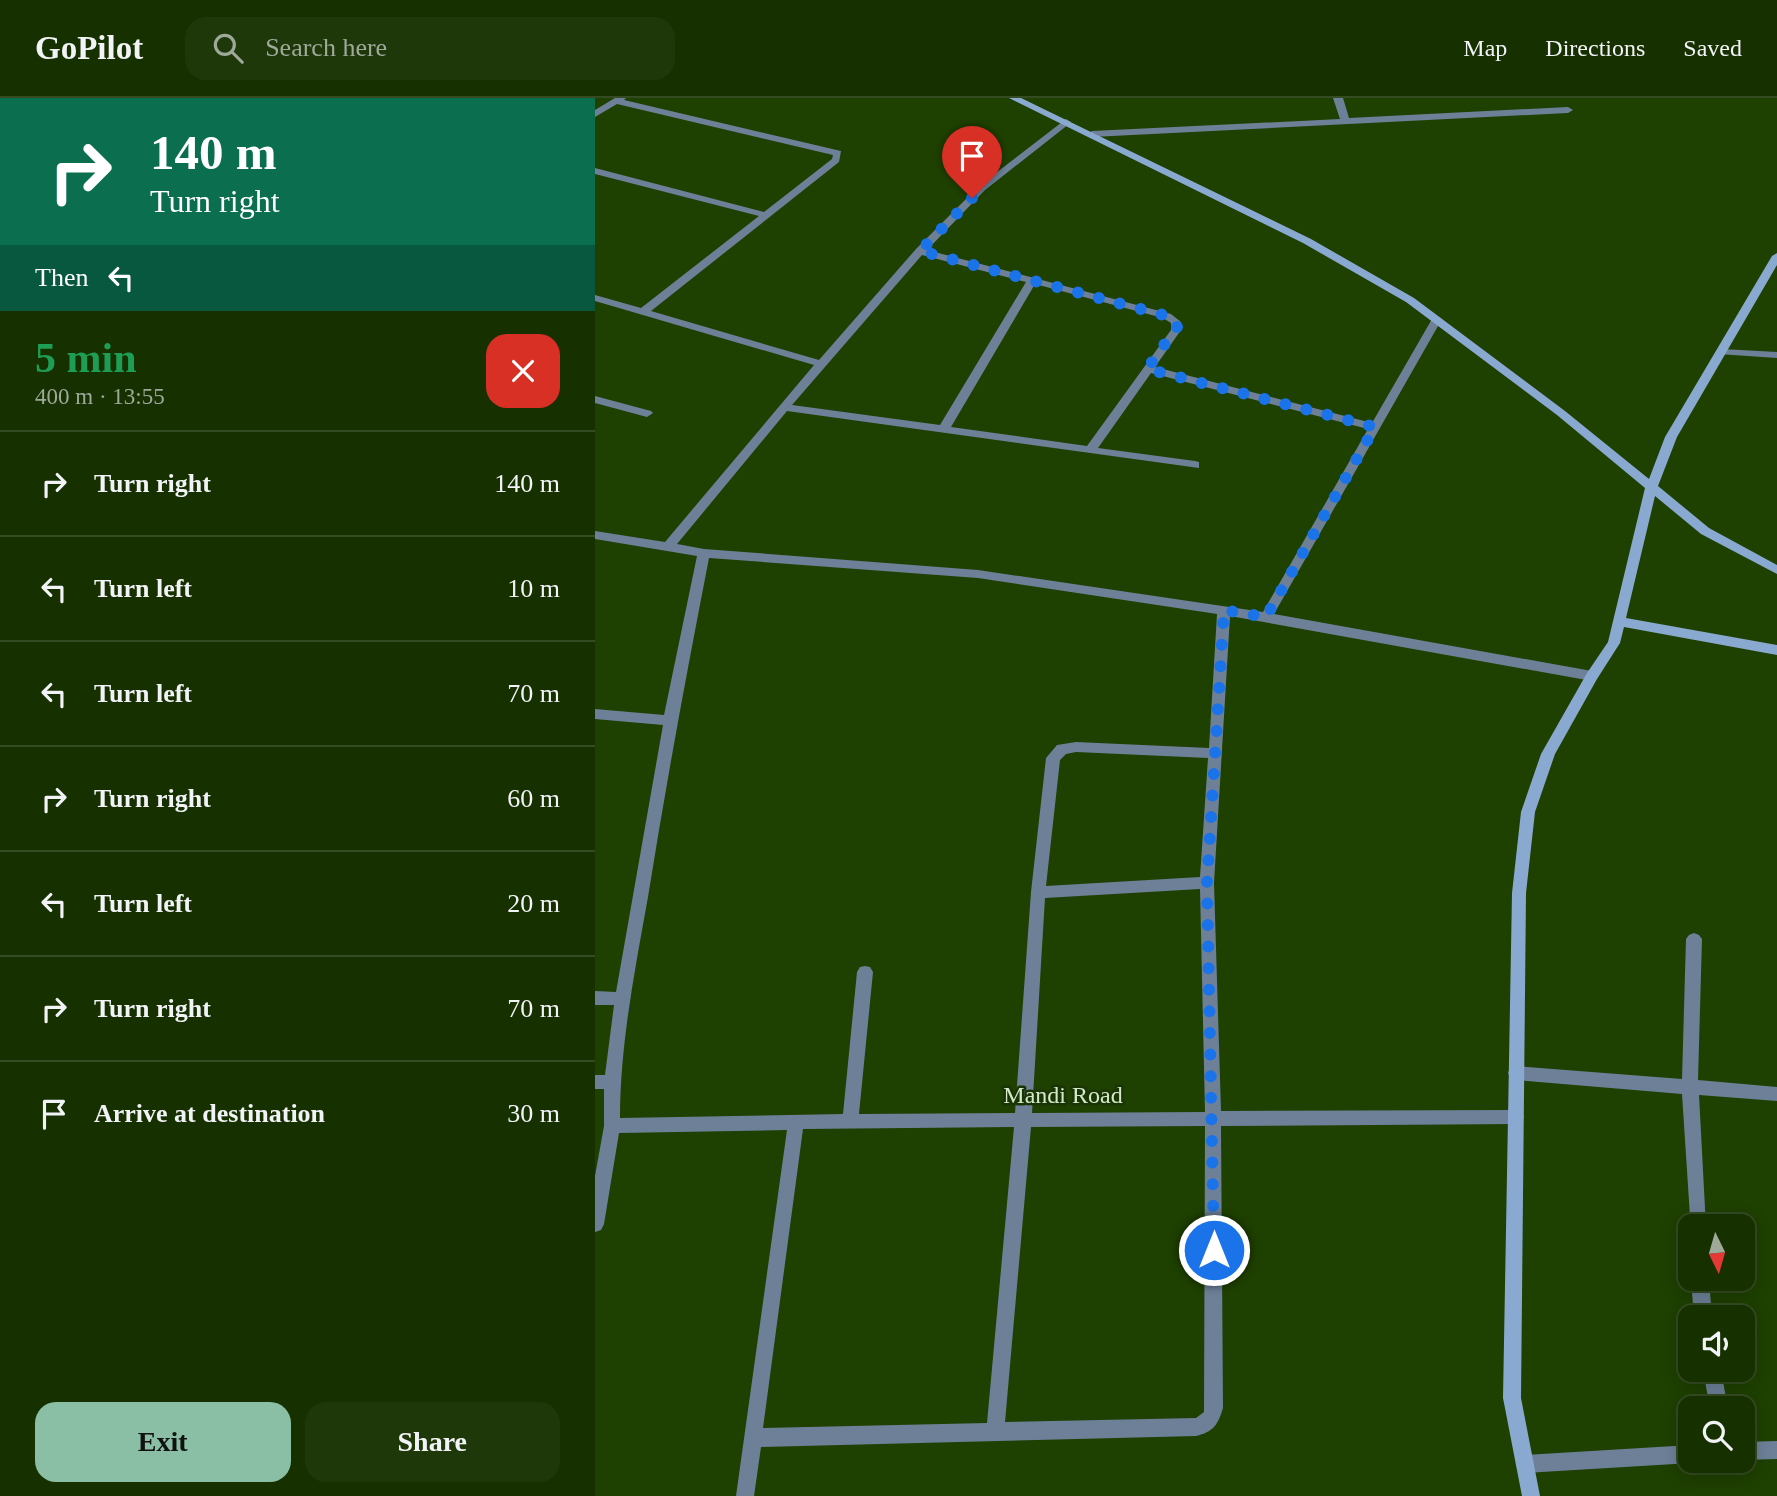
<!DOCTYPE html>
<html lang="en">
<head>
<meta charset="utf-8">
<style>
  :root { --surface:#163000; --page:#1f380a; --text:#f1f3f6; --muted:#9ea999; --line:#354b22; --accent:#8abfa5 }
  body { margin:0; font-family:"Times New Roman",serif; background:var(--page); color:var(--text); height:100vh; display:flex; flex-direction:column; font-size:26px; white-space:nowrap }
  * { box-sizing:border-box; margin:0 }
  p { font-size:23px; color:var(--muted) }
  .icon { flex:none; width:38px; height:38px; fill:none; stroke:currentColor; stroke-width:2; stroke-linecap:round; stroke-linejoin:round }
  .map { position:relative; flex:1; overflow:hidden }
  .sheet { display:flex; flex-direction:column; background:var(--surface); width:595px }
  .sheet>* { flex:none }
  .guide { background:#0b6e4f; color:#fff; overflow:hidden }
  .needle { width:46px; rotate:175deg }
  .buttons { position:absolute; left:1083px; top:1116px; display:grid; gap:14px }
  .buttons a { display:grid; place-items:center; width:77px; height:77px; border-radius:14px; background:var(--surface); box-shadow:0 4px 18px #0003,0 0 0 2px var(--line); font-size:35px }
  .pin { position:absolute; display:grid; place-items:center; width:60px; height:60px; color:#fff; margin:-72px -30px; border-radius:50% 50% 50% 0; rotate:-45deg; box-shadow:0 0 7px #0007 }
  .pin .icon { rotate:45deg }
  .me { position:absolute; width:77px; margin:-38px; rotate:0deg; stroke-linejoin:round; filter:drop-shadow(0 0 5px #0008) }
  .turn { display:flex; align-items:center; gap:24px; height:147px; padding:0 35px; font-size:32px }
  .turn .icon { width:91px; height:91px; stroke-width:2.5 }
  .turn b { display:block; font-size:49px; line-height:60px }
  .then { display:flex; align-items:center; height:66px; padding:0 35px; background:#0003; gap:14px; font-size:26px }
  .round { display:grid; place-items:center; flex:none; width:74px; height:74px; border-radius:21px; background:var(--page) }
  .summary { display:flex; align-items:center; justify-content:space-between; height:119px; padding:0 35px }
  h1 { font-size:42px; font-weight:700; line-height:52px; color:#1e9e55 }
  .action { display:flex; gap:14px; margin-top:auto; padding:14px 35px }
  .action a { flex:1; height:80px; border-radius:21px; background:var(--accent); color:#111; font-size:28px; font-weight:700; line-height:80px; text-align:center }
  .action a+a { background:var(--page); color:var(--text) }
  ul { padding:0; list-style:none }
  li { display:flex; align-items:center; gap:21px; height:105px; padding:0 35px; border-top:2px solid var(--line) }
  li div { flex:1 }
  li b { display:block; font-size:26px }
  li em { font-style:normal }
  header { display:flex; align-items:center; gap:42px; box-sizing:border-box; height:98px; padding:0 35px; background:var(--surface); border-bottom:2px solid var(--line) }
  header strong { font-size:33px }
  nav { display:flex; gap:38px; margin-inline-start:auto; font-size:24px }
  .search { width:490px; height:63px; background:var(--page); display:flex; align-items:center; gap:18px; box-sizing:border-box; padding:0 24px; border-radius:21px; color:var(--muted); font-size:26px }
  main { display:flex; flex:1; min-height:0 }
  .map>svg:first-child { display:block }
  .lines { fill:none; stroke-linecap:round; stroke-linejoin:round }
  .street { fill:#6d8098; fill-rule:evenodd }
  .secondary { fill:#8aa9d0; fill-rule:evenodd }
  .route { stroke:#1a73e8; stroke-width:12; stroke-dasharray:0 21.6 }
  .labels { text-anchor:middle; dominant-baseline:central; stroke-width:5; stroke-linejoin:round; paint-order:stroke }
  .street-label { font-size:24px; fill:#d4e9c9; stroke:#1a3406 }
</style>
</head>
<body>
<header>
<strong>GoPilot</strong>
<div class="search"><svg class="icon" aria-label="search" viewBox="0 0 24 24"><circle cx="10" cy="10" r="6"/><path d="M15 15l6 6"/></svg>Search here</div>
<nav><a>Map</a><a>Directions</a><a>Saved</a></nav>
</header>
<main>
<section class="sheet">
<div class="guide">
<div class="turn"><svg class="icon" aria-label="right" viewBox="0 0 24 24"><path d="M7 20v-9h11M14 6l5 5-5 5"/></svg><div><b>140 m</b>Turn right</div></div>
<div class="then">Then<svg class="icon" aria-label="left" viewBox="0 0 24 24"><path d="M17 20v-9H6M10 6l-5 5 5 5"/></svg></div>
</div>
<div class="summary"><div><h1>5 min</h1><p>400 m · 13:55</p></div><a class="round" style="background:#d93025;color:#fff"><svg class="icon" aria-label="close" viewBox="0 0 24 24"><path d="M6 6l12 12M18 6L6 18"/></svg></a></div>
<ul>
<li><svg class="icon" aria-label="right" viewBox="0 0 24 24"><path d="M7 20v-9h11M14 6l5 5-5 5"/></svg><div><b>Turn right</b></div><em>140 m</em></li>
<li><svg class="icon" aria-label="left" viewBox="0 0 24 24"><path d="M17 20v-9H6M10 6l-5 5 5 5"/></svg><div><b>Turn left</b></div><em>10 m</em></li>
<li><svg class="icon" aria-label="left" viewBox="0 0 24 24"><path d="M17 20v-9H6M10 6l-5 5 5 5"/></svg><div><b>Turn left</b></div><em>70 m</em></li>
<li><svg class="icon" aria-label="right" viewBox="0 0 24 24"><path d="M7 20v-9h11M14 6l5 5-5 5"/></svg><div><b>Turn right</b></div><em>60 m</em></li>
<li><svg class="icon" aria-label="left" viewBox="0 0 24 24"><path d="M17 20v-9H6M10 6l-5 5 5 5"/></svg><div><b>Turn left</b></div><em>20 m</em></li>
<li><svg class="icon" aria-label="right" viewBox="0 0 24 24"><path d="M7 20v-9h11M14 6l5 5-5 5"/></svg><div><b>Turn right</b></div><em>70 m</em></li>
<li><svg class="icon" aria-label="arrive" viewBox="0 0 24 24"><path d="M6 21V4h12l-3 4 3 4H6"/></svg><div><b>Arrive at destination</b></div><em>30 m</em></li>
</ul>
<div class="action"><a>Exit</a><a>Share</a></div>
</section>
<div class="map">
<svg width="1182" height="1398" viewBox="0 0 1182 1398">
  <rect width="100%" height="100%" fill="#1e4000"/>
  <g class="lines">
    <path class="street" d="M20 0H31L29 2 246 53 244 64 56 213 224 262 321 151 384 88 471 21 476 24 474 26 390 92 332 152 576 216 586 224V232L560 269 777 325 837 221 842 218 847 221 679 516 997 573 1004 578 997 583 635 518 619 785 626 1013 921 1012 927 1014 929 1019 927 1024 921 1026 626 1028 628 1310C623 1327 618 1334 601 1338L166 1349 159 1398H141L192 1032 24 1035 9 1126 6 1132 0 1134V1078L9 1028V991H0V977H10L19 907H0V893L21 894 68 627 0 621V611L69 617 102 458 0 441V433L70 444 219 267 0 203V197L46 210 164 118 0 76V70L169 114 237 61 238 57 22 6 0 19V12ZM327 157 431 184 345 327 197 307ZM440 186 568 220 576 225V232L492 348 356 329ZM556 275 773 331 668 514 383 472 109 451 82 446 192 313 604 370V364L600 363 503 350ZM114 460 383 480 622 516 614 650 481 644 462 647 451 660 436 794 420 1015 264 1016 278 874 275 869 270 868 265 869 262 874 248 1016 25 1020C25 946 40 872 53 799 71 686 92 573 114 460ZM481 654 613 660 605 779 451 788 465 662 471 656ZM605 791 610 1014 437 1015 450 800ZM610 1028 609 1314 601 1320 410 1324 436 1029ZM419 1029 392 1325 168 1330 208 1031Z
      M738 0H748L754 20 973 9 978 12 973 15 497 39 492 36 497 33 745 21Z
      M1127 251 1182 254V260L1123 256V252Z
      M0 298 56 313 58 315 52 319 0 305Z
      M1099 835 1104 837 1107 841 1103 982 1182 989V1003L1104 997 1111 1129H1096V1134L1087 996 921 982 915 980 913 975 915 970 921 968 1087 981 1091 841 1094 837Z
      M1096 1181H1114L1117 1220H1099Z
      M1108 1272H1126L1133 1311H1115Z
      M1182 1343V1361L1148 1362V1344Z
      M1096 1347V1363H1101L1096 1365 930 1375 923 1373 921 1366 923 1359 930 1357Z"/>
    <path class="secondary" d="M414 0H426L716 141 819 200 970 313 1054 381 1070 339 1177 158 1182 155V167L1082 339 1063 388 1114 430 1182 467V476L1106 436 1060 398 1031 520 1182 547V557L1029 529 1025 545 1002 581 960 656 940 714 931 795 926 1300 945 1398H927L908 1300 917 795 926 714 946 656 992 575 1013 544 1050 390 962 317 811 204 708 145Z"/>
  </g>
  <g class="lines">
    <path class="route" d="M377 100 325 153 572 218 581 224 582 229 552 271 780 329 671 519 629 512 612 785 619 1152"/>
  </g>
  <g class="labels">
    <g class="street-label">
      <text x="468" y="997">Mandi Road</text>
    </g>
  </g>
</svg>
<div class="buttons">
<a><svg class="needle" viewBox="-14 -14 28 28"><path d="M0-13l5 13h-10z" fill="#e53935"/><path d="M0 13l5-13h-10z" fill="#9ea999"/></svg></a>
<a><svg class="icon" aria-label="sound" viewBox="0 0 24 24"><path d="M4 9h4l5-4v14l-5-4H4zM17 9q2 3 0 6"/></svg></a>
<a><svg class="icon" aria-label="search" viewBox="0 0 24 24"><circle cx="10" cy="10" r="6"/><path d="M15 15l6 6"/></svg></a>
</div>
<div class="pin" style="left:377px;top:100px;background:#d93025"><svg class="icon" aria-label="arrive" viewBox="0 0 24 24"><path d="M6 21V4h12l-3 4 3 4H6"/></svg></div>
<svg class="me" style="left:619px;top:1152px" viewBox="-20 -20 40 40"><circle r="17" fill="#1a73e8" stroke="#fff" stroke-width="3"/><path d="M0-11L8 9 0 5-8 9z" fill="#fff"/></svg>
</div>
</main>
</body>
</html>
